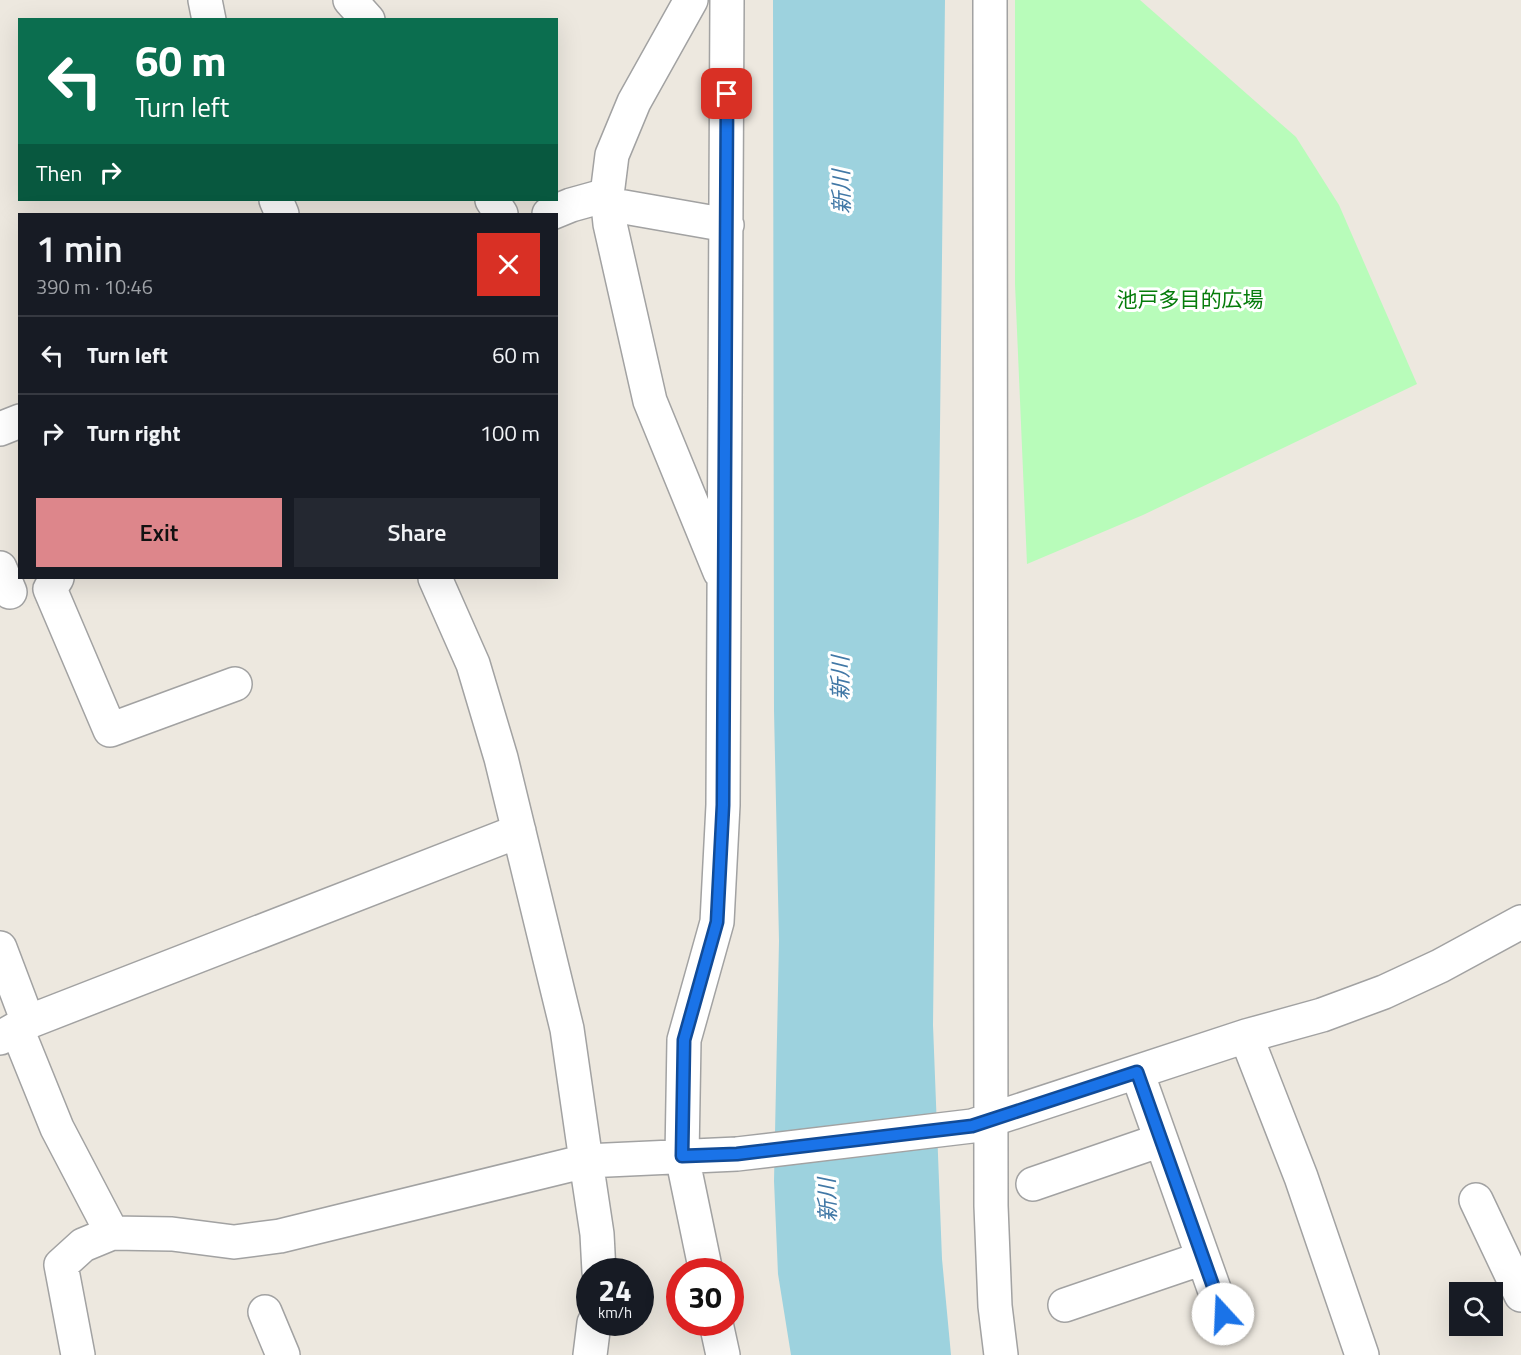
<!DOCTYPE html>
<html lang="en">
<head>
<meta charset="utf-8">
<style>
  :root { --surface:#171b24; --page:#242831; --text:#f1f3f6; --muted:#9ea1a6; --line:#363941; --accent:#dd868b }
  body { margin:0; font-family:"Titillium Web","Noto Sans JP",sans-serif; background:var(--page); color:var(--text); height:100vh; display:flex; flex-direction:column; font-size:22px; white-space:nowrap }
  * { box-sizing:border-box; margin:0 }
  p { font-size:20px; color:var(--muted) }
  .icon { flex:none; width:33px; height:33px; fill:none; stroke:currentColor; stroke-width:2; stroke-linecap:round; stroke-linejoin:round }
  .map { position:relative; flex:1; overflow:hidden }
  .panel { position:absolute; left:18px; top:213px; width:540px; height:366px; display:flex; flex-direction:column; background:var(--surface); border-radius:0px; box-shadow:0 6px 24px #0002 }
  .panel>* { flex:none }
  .banner { position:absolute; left:18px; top:18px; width:540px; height:183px; border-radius:0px; box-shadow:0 6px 24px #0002; background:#0b6e4f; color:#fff; overflow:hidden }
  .fabs { position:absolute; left:1449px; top:1282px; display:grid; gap:12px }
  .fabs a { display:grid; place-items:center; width:54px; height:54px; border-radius:0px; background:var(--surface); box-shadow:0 6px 24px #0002; font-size:30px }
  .speed { position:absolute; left:576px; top:1258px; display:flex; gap:12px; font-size:30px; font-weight:700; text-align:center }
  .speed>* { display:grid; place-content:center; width:78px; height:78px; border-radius:50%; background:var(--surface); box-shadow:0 6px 24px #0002; line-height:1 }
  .speed small { font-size:15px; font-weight:400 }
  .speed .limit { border:9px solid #d22; background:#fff; color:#111 }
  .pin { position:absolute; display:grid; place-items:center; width:51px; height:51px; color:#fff; margin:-26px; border-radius:12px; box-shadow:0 3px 9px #0006 }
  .me { position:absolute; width:66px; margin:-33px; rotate:340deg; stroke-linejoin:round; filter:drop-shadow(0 0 4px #0008) }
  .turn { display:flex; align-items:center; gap:21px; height:126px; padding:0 18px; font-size:27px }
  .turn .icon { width:78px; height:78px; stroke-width:2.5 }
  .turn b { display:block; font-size:42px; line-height:51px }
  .then { display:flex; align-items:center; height:57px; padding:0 18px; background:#0003; gap:12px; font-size:22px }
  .round { display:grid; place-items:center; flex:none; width:63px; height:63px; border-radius:0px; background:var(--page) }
  .overview { display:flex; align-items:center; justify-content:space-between; height:102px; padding:0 18px }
  h1 { font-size:36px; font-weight:600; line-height:45px }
  .action { display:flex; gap:12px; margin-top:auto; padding:12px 18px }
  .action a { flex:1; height:69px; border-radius:0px; background:var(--accent); color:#111; font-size:24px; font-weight:600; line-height:69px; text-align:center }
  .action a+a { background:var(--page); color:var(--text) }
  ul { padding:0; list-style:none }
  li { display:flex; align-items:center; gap:18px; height:78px; padding:0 18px; border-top:2px solid var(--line) }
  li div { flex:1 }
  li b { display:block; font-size:22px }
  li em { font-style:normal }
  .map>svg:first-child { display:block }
  .park { fill:#b8fcba }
  .water { fill:#9dd2de }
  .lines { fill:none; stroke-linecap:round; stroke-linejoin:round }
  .minor-casing { stroke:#a2a2a2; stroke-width:36 }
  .minor { stroke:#fff; stroke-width:33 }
  .route-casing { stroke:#114b97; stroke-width:15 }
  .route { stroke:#1a73e8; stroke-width:10 }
  .labels { text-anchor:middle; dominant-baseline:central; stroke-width:6; stroke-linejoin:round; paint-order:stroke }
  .park-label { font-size:21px; fill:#067c0b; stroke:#fff }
  .water-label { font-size:22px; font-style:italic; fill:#4178a6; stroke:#fff }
</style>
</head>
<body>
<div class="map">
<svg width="1521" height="1355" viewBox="0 0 1521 1355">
  <rect width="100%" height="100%" fill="#ede8df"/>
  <path class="park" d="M1015 0H1140L1296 137 1339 205 1417 384 1143 515 1027 564 1015 284Z"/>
  <path class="water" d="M773 0H945L933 1025 942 1259 951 1355H791L778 1274 774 1181 779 941 774 711Z"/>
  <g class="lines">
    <defs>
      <path id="minor" d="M205 0 209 20
        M350 0 368 20
        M691 0 634 102 612 155 607 195 610 224 650 401 720 572
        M990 0 991 1206 995 1306 1001 1355
        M276 200 282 214
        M492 200 501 214
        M607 204 727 225
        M549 214 571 205 607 195
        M0 429 20 421
        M0 568 10 592
        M57 578 50 589 110 730 235 684
        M435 578 473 664 501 758 567 1029 586 1161 737 1154 972 1126 1246 1036 1322 1015 1384 992 1440 966 1521 922
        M0 948 28 1022
        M17 1029 57 1128 112 1233
        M1246 1036 1301 1177 1362 1355
        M0 1038 28 1022 519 831
        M1137 1072 1223 1314
        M1033 1184 1161 1140
        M1476 1200 1521 1295
        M706 1272 682 1156 684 1040 717 922 723 805 727 0
        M1065 1305 1203 1258
        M265 1312 283 1355
        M716 1323 723 1355
        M78 1355 61 1265 83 1245 112 1233 172 1234 234 1242 280 1236 586 1161 597 1234 599 1272
        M590 1355 594 1323"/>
    </defs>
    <use href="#minor" class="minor-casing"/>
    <use href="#minor" class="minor"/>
  </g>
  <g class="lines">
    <defs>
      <path id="route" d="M727 94 723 805 717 922 684 1040 682 1156 737 1154 972 1126 1137 1072 1223 1314"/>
    </defs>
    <use href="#route" class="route-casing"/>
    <use href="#route" class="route"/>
  </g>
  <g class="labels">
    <g class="park-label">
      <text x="1190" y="299">池戸多目的広場</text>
    </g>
    <g class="water-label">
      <text transform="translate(841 192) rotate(-91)">新川</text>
      <text transform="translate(840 678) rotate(-90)">新川</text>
      <text transform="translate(827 1200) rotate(-92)">新川</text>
    </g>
  </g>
</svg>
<div class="fabs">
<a><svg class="icon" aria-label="search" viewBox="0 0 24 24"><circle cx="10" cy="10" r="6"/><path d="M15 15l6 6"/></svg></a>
</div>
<div class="speed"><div>24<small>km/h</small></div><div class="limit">30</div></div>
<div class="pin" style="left:727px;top:94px;background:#d93025"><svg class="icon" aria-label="arrive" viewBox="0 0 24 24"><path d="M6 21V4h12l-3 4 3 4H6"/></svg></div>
<svg class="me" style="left:1223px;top:1314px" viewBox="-20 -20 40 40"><circle r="19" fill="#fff"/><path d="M0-13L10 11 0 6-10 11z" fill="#1a73e8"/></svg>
<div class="banner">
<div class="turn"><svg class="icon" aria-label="left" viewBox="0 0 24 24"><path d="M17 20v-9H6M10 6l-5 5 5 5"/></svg><div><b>60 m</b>Turn left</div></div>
<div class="then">Then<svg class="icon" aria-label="right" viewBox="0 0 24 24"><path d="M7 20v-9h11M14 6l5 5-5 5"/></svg></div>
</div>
<section class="panel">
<div class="overview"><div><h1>1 min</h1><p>390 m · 10:46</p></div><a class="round" style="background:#d93025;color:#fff"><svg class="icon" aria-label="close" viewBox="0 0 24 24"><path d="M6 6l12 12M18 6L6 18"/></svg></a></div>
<ul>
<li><svg class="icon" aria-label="left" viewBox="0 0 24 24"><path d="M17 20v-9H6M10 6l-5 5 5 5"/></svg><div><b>Turn left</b></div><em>60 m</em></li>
<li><svg class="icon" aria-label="right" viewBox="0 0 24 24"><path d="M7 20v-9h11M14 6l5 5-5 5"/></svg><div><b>Turn right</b></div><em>100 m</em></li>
</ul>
<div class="action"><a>Exit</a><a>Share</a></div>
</section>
</div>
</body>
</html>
